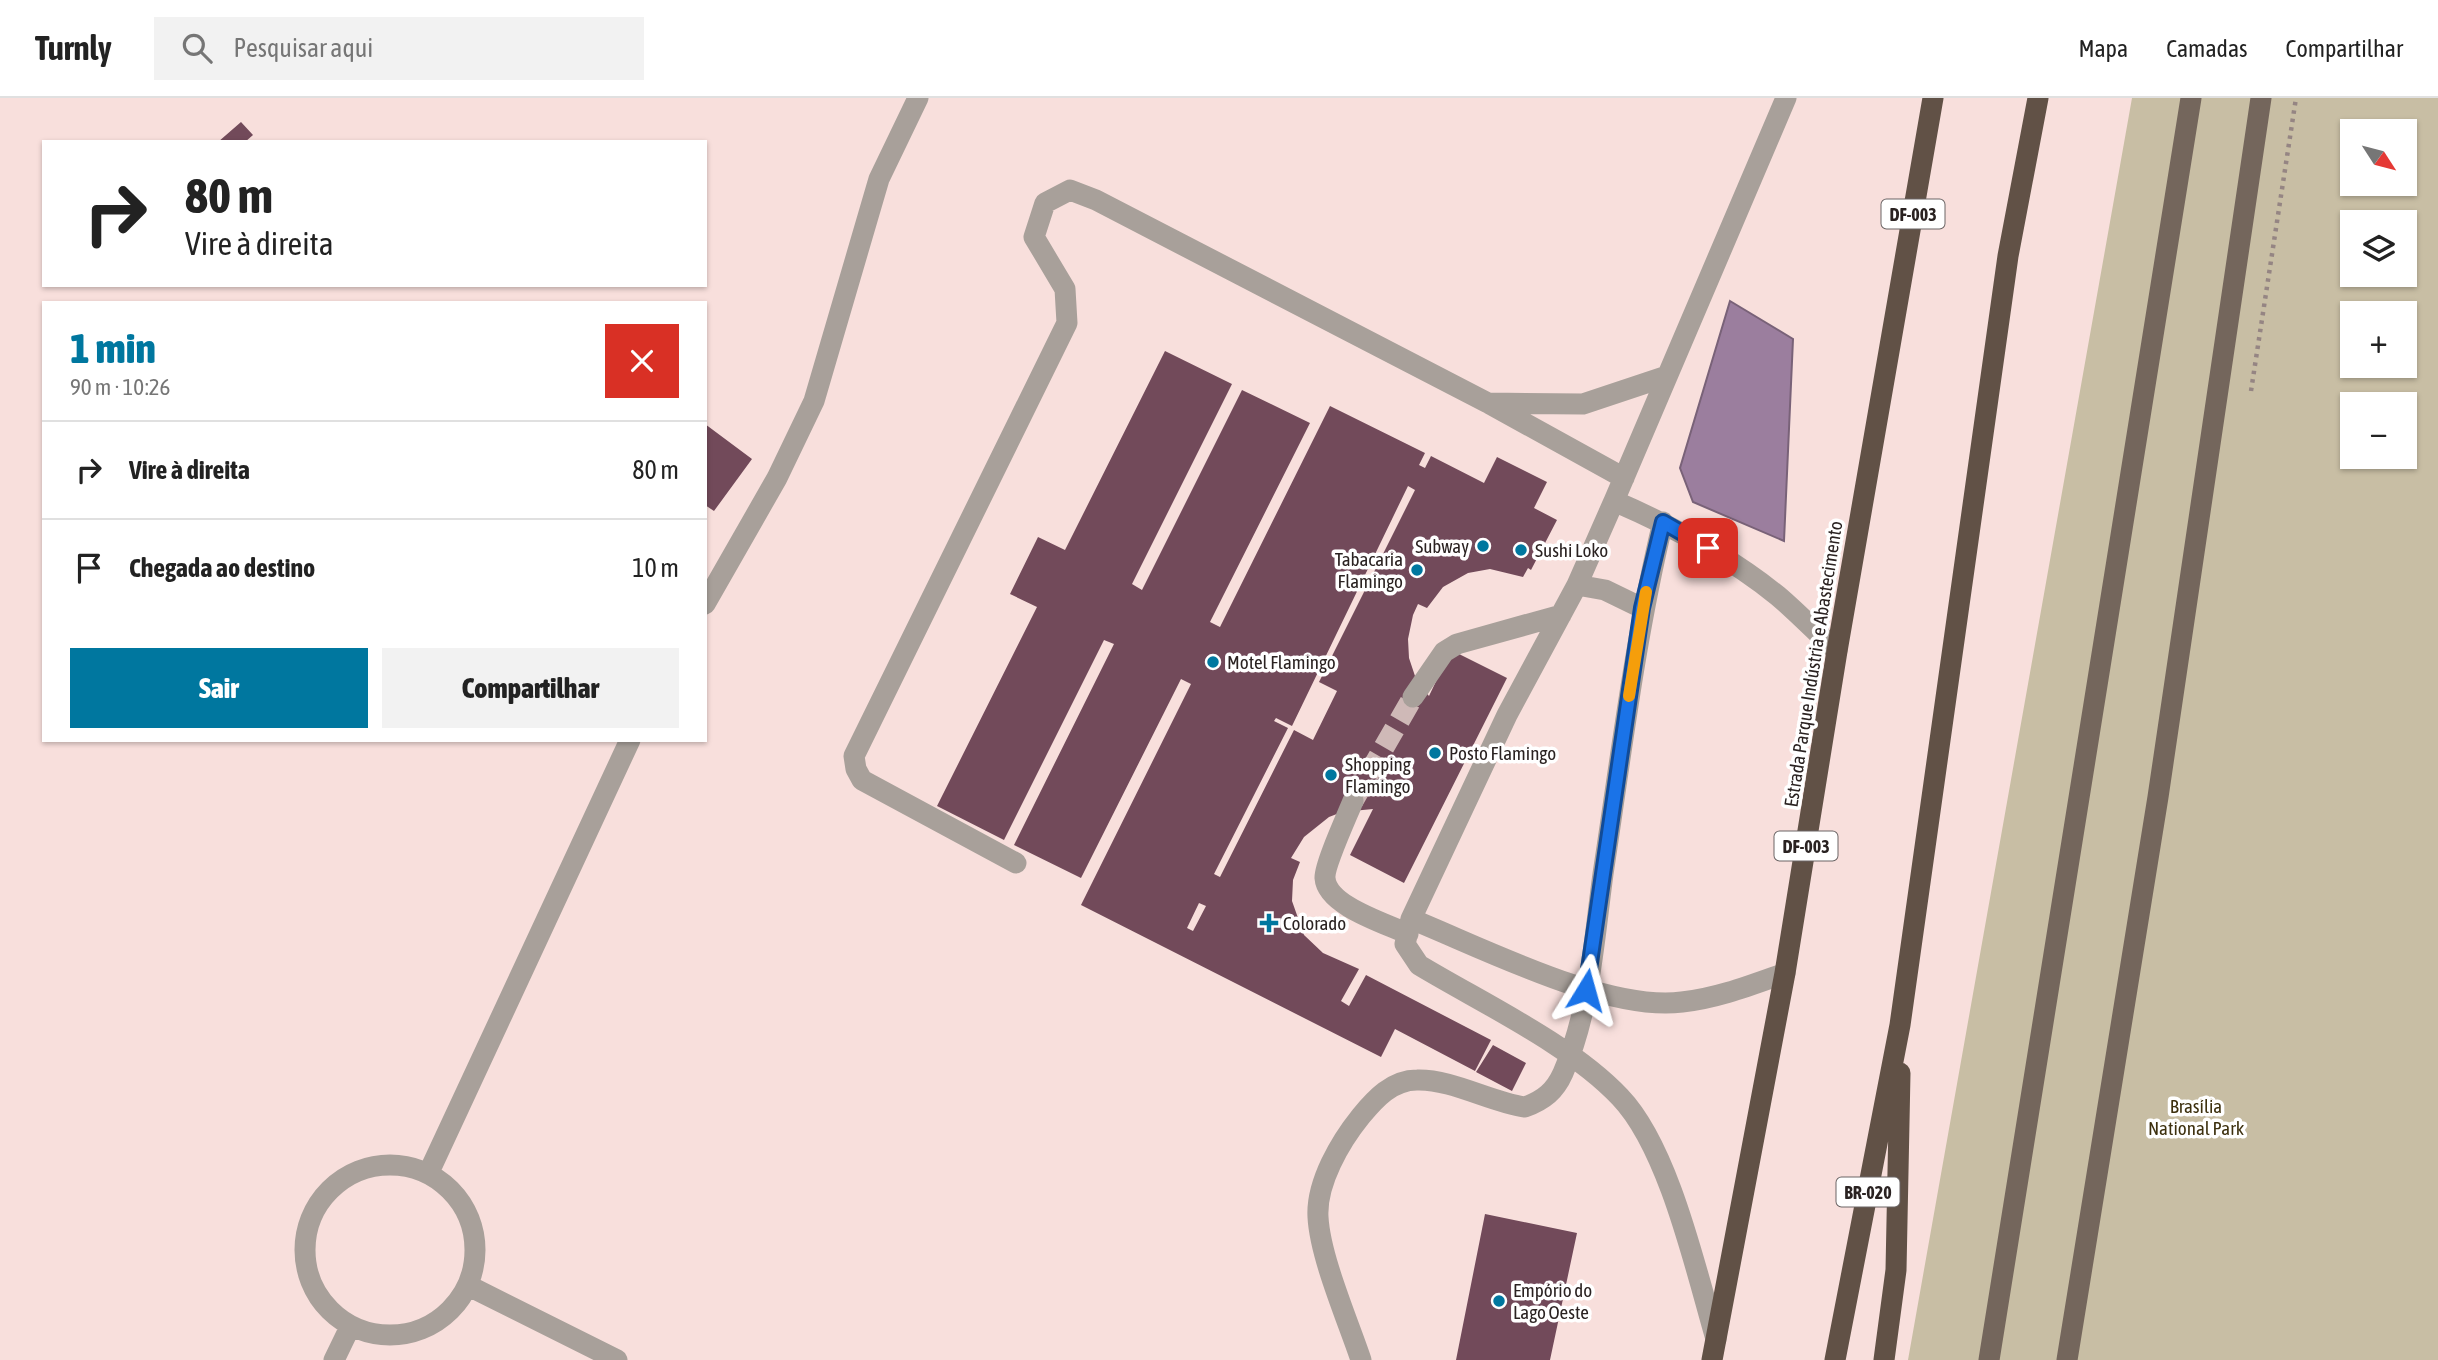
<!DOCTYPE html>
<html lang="pt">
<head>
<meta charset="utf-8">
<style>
  :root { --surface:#fff; --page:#f2f2f2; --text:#222; --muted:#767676; --line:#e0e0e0; --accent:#00779f }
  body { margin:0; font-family:"Asap Condensed",sans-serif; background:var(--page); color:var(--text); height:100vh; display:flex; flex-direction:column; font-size:26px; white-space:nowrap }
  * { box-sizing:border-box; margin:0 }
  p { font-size:23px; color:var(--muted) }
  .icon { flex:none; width:38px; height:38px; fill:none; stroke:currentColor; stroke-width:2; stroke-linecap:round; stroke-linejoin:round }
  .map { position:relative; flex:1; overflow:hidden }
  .drawer { position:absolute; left:42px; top:203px; width:665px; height:441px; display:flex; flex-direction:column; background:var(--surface); border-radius:0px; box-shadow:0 2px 5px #0004 }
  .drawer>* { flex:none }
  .banner { position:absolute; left:42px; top:42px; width:665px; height:147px; border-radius:0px; box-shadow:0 2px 5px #0004; background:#fff; color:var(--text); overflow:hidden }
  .needle { width:46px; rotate:126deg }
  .fabs { position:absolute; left:2340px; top:21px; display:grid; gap:14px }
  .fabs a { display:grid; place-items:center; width:77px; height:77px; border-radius:0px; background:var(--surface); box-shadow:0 2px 5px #0004; font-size:35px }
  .pin { position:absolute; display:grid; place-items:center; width:60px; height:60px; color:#fff; margin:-30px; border-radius:14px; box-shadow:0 4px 10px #0006 }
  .me { position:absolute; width:77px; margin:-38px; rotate:8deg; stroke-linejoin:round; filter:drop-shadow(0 0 5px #0008) }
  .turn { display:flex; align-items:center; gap:24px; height:147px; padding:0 28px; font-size:32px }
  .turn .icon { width:91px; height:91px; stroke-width:2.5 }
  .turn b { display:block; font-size:49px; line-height:60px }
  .round { display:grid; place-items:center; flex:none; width:74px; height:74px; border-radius:0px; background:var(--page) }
  .summary { display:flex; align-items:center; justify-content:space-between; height:119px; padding:0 28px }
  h1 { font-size:42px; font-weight:800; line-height:52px; color:var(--accent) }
  .button { display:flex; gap:14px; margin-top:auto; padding:14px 28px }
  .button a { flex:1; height:80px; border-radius:0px; background:var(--accent); color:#fff; font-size:28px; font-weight:800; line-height:80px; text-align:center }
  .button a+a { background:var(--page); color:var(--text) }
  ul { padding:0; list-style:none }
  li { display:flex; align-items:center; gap:21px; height:98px; padding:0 28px; border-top:2px solid var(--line) }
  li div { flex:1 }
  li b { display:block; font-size:26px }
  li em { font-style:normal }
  header { display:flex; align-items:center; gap:42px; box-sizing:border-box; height:98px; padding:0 35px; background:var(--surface); border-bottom:2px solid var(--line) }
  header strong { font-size:33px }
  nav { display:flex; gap:38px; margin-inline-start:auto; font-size:24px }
  .search { width:490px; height:63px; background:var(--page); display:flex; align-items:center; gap:18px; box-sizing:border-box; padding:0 24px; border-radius:0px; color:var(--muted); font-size:26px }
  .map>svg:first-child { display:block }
  .green { fill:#c8bea4; fill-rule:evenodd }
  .water { fill:#9b7e9e; stroke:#796278; stroke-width:2 }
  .building { fill:#724a5a; fill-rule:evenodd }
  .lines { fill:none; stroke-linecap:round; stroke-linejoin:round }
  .minor-tunnel { stroke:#cfb9b7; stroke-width:21; stroke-dasharray:21 10; stroke-linecap:butt }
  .path { stroke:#958583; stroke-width:4.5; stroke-dasharray:3.5 5; stroke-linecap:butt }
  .minor { stroke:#a8a09a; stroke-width:21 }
  .major { stroke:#74665c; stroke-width:21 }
  .highway { stroke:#615146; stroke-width:21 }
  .route-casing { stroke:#114b97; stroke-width:18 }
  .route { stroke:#1a73e8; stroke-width:12 }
  .slow { stroke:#f59e0b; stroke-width:12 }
  .poi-dot { fill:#00779f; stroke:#fff; stroke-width:2.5 }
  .labels { text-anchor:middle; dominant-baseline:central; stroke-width:7; stroke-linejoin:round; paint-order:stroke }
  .shield { fill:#fff; stroke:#6a6464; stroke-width:2 }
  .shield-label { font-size:18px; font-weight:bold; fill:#2a2221 }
  .poi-label { font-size:19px; fill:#2a2221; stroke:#fff; text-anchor:start }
  .street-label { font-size:19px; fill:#2a2221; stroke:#fff }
  .park-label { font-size:19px; fill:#3d300e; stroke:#fff }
</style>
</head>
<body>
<header>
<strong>Turnly</strong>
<div class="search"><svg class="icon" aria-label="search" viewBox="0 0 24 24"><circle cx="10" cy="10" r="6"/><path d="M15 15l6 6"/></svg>Pesquisar aqui</div>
<nav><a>Mapa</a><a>Camadas</a><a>Compartilhar</a></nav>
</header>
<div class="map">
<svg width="2438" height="1262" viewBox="0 0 2438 1262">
  <rect width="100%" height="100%" fill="#f8dfdc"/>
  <path class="green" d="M2132 0H2438V1262H1908ZM2352 33H2404V86H2352ZM2352 124H2404V177H2352ZM2352 215H2404V268H2352ZM2352 306H2404V359H2352Z"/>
  <path class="water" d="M1730 203 1793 241 1784 443 1693 404 1680 370Z"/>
  <path class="building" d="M241 24 253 37 245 44H218Z
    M1165 253 1232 286 1132 486 1142 492 1242 292 1310 325 1210 524 1220 529 1330 308 1425 355 1419 367 1425 370 1431 358 1484 385 1497 359 1547 384 1534 410 1557 422 1531 472 1528 470 1523 479 1490 471 1468 475 1443 489 1427 510 1418 506 1413 517 1408 541 1409 560 1417 584 1429 598 1451 552 1507 580 1404 785 1350 757 1373 711 1342 714 1329 719 1304 739 1291 760 1300 764 1293 782 1292 803 1304 837 1323 855 1359 871 1341 903 1349 908 1366 877 1491 942 1475 973 1395 931 1381 959 1081 807 1191 586 1181 581 1081 780 1014 747 1114 546 1104 542 1004 742 937 708 1037 509 1010 496 1038 439 1065 452ZM1408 388 1415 392 1319 584 1337 593 1313 642 1294 632 1220 779 1214 776 1288 630 1274 623 1276 620 1292 628ZM1199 805 1206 808 1193 833 1187 830Z
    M705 326 752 361 714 413 705 407Z
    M1493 947 1526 965 1512 993 1476 974Z
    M1485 1116 1577 1135 1550 1262H1456Z"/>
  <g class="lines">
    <path class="minor-tunnel" d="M1353 703 1413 599"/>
    <path class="path" d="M2251 293 2296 0"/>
    <path class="minor" d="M1786 0 1614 403C1672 428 1729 458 1778 498 1798 515 1817 535 1837 553
      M1490 306 1624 380
      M1614 403 1577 487 1507 617 1411 821 1405 846 1419 867C1482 905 1570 946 1620 999 1669 1050 1696 1173 1716 1241
      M1577 487 1605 492 1642 510
      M705 506 777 380 814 303 879 81 918 0
      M1413 599 1444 554 1457 546 1561 517
      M1353 703C1347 718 1324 768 1325 780 1327 808 1385 825 1408 836
      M1016 765 862 682 856 671 854 658 1067 225 1065 191 1034 139 1045 105 1070 92 1096 102 1488 305 1583 306 1667 278
      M1411 821C1483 850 1607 914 1682 904 1718 900 1751 887 1785 875
      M305 1152a85 85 0 1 1 170 0a85 85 0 1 1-170 0Z
      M429 1074 630 642
      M469 1188 617 1262
      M334 1262 350 1229
      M1361 1262C1348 1223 1320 1159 1318 1119 1316 1085 1340 1044 1361 1018 1375 1001 1392 982 1417 982 1452 981 1490 1004 1525 1009 1544 1002 1555 993 1563 975 1590 913 1594 842 1603 776 1621 658 1635 540 1663 424"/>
    <path class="major" d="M1989 1262 2191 0
      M2067 1262 2158 699 2261 0"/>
    <path class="highway" d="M1712 1262 1785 875 1837 553 1933 0
      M1835 1262 1900 927 2008 158 2038 0
      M1884 1262 1896 1172 1900 975"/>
  </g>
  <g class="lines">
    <defs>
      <path id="route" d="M1586 892 1642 510 1663 424 1708 450"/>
    </defs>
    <use href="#route" class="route-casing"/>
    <use href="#route" class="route"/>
    <path class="slow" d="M1629 598 1646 494"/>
  </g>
  <g class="poi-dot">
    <circle cx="1483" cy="448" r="7"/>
    <circle cx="1521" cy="452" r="7"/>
    <circle cx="1417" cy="472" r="7"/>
    <circle cx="1213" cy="564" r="7"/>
    <circle cx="1435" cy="655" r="7"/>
    <circle cx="1331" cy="677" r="7"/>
    <path d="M1265.5 814.5h7v7h7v7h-7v7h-7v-7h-7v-7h7z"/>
    <circle cx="1499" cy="1203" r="7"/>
  </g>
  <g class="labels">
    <g class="shield">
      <rect x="1881.5" y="101.5" width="63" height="29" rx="5"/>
      <rect x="1774.5" y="733.5" width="63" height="29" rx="5"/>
      <rect x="1836.5" y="1079.5" width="63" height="29" rx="5"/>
    </g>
    <g class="shield-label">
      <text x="1913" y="116">DF-003</text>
      <text x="1806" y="748">DF-003</text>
      <text x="1868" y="1094">BR-020</text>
    </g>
    <g class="poi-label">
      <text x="1469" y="448" text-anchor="end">Subway</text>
      <text x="1535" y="452">Sushi Loko</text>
      <text x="1403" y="461" text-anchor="end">Tabacaria<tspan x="1403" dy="22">Flamingo</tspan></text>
      <text x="1227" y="564">Motel Flamingo</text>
      <text x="1449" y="655">Posto Flamingo</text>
      <text x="1345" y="666">Shopping<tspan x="1345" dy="22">Flamingo</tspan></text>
      <text x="1283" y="825">Colorado</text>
      <text x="1513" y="1192">Empório do<tspan x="1513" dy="22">Lago Oeste</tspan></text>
    </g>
    <g class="street-label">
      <text transform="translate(1813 566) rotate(-81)">Estrada Parque Indústria e Abastecimento</text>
    </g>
    <g class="park-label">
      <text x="2196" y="1008">Brasília<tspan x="2196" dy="22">National Park</tspan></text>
    </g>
  </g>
</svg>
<div class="fabs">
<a><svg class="needle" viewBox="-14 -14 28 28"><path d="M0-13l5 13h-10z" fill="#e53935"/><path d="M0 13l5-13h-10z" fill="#767676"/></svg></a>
<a><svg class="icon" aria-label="layers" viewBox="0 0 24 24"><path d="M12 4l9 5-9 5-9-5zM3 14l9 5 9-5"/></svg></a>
<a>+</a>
<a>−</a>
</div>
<div class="pin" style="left:1708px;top:450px;background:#d93025"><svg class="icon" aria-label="arrive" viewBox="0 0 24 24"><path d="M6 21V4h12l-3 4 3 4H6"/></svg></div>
<svg class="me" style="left:1586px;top:892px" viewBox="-20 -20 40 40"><path d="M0-17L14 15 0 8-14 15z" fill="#1a73e8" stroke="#fff" stroke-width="4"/></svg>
<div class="banner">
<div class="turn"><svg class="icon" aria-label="right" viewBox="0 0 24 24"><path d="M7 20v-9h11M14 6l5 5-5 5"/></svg><div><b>80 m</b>Vire à direita</div></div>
</div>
<section class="drawer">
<div class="summary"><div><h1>1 min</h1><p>90 m · 10:26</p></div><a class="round" style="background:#d93025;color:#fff"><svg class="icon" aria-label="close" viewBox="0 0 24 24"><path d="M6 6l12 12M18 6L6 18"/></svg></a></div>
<ul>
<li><svg class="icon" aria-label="right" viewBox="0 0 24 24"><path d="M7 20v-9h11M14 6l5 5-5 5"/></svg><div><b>Vire à direita</b></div><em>80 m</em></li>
<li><svg class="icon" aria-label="arrive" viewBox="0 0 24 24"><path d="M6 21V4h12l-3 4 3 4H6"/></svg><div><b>Chegada ao destino</b></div><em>10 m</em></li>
</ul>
<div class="button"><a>Sair</a><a>Compartilhar</a></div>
</section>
</div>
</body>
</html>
